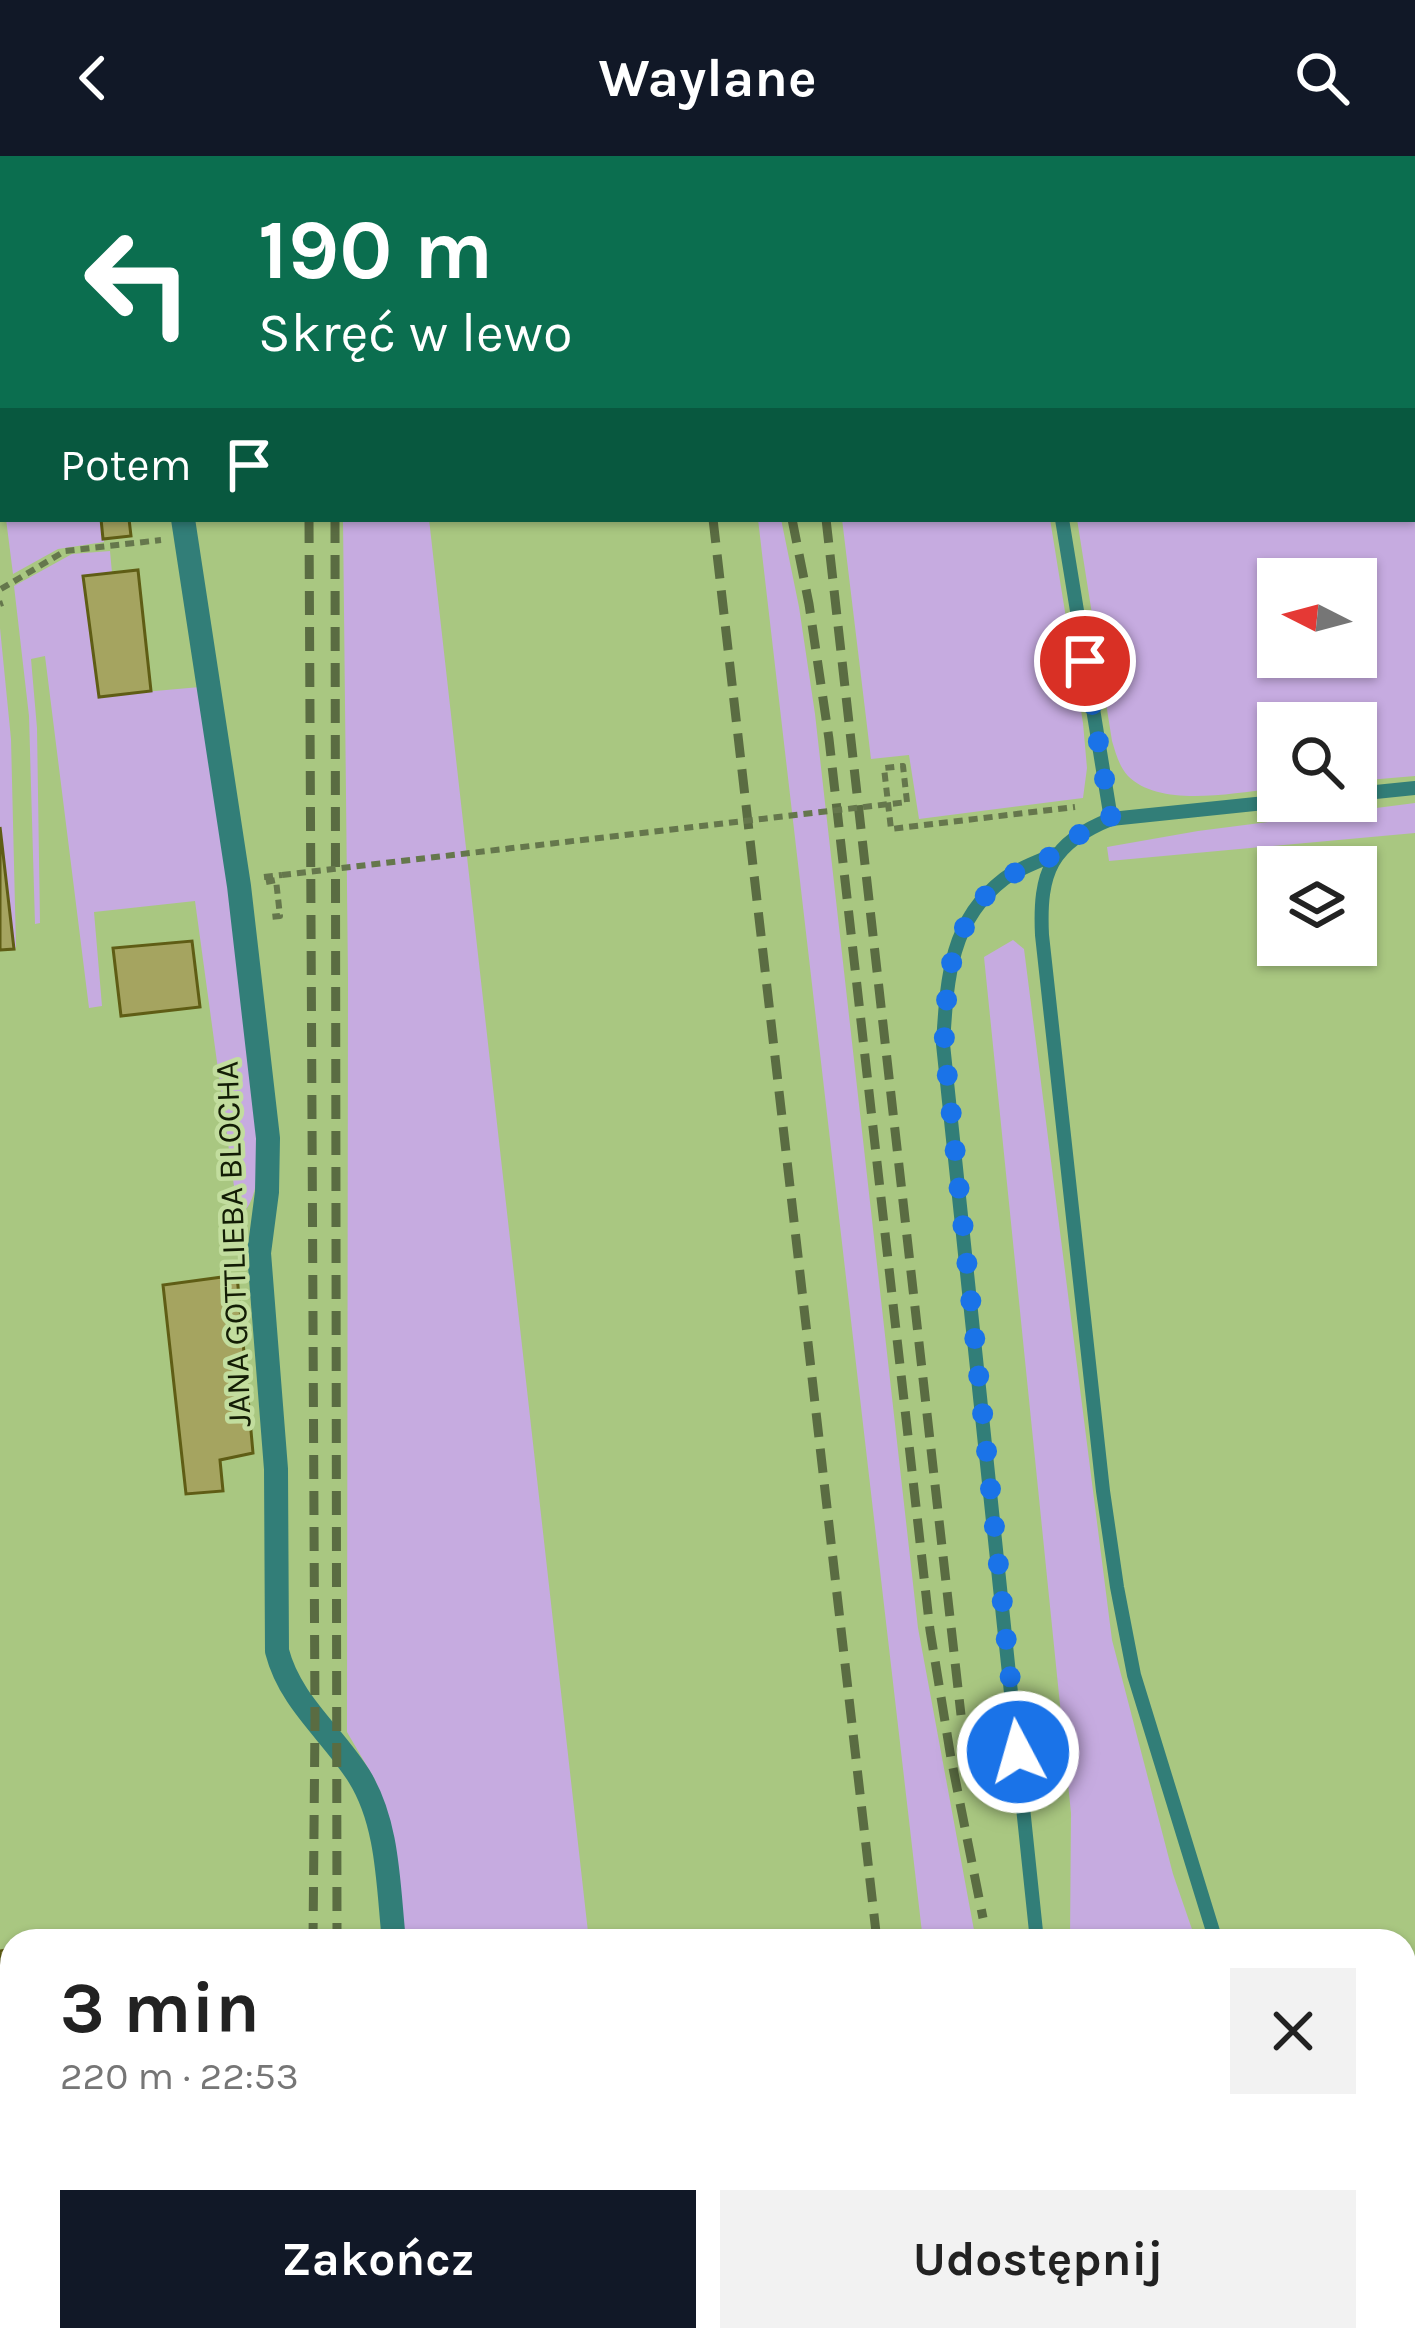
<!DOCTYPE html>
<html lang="pl">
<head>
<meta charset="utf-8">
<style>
  :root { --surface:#fff; --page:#f2f2f2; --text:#222; --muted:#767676; --accent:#111827 }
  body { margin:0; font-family:Karla,sans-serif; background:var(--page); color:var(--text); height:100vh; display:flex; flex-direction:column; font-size:45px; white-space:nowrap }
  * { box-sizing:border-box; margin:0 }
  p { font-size:39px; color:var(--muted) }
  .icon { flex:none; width:66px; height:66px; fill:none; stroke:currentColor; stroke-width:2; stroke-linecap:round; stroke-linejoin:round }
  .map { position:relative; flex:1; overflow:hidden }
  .panel { position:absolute; left:0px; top:1773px; width:1416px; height:423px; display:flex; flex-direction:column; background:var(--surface); border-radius:36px 36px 0 0; box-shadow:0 3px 9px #0004 }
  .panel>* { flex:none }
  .hud { position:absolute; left:0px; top:0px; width:1416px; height:366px; box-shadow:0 3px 9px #0004; background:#0b6e4f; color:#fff; overflow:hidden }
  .needle { width:78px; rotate:276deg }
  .fabs { position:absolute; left:1257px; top:402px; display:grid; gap:24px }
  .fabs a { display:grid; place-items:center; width:120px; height:120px; border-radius:0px; background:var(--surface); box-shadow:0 3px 9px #0004; font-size:60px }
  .pin { position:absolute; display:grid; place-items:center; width:102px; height:102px; color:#fff; margin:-51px; border:6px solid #fff; border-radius:50%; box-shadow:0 3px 12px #0007 }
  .me { position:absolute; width:132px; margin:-66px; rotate:354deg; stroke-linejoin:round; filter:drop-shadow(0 0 9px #0008) }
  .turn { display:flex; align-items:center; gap:42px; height:252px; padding:0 60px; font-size:54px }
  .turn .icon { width:156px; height:156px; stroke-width:2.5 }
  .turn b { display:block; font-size:84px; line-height:102px }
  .then { display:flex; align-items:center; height:114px; padding:0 60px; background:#0003; gap:24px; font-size:45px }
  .round { display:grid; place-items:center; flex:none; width:126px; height:126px; border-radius:0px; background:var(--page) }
  .head { display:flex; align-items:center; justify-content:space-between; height:204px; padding:0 60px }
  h1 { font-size:72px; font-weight:700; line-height:90px }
  .action { display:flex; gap:24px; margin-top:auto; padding:24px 60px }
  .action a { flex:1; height:138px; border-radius:0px; background:var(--accent); color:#fff; font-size:48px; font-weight:700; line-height:138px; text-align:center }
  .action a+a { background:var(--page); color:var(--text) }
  header { display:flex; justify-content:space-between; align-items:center; height:156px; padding:0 60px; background:var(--accent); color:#fff; font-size:54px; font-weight:700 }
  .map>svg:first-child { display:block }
  .built { fill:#a9c781; fill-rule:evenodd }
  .green { fill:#c6abe0; fill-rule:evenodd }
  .building { fill:#a5a460; stroke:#5f5d15; stroke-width:3 }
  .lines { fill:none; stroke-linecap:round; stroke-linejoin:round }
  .path { stroke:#65774c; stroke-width:6; stroke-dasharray:9 6; stroke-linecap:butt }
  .lane { stroke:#327e78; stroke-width:14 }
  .street { stroke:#327e78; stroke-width:24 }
  .rail { stroke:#5a6c42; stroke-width:9; stroke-dasharray:24 12; stroke-linecap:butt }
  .path-bridge { stroke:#65774c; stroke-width:6; stroke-dasharray:9 6; stroke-linecap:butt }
  .route { stroke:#1a73e8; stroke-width:21; stroke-dasharray:0 37.8 }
  .labels { text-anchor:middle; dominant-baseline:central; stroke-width:9; stroke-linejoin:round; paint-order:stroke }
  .street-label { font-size:33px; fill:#131d05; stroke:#c2dd9e }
</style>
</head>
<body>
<header><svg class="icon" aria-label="back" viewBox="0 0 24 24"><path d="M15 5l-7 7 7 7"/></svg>Waylane<svg class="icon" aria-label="search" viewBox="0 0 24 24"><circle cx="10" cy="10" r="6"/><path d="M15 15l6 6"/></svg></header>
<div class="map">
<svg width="1415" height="2195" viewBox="0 0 1415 2195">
  <rect width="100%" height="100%" fill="#b5d091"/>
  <path class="built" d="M0 0H1415V2195H0ZM3 3H1413V363H3ZM1278 423H1356V501H1278ZM1278 567H1356V645H1278ZM1278 711H1356V789H1278ZM12 1785H1404V2184H12Z"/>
  <path class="green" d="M0 0H128V3H3V171H0Z
    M799 0H992V3H799Z
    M1013 0H1415V620L1356 625V567H1278V632C1236 636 1161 653 1128 620 1119 610 1116 598 1112 585L1077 363H1413V3H1014ZM1356 423V501H1278V423Z
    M6 363H101L104 386 58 393 13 418Z
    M343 363H429L589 1785H402L386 1663 375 1624 347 1576 348 822Z
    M758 363H781L799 451 815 558 918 1472 976 1785H923Z
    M842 363H1050L1083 567 1087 612 1083 642 919 663 909 599 871 603Z
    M110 395 112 417 83 421 99 540 200 531 225 702 259 994C257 1017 258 1061 228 1061L236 1045 195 745 94 756 102 850 89 852 45 500 31 503 37 572 40 767 35 768 29 560 14 430 72 398Z
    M0 472 11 583 16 791 14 793 0 671Z
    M1415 647V677L1109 705 1107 691 1198 675Z
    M1013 784 1024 793 1112 1484 1173 1718 1196 1785H1070L1071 1657 984 801Z
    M450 2184H634L635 2195H451Z
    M969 2184H1020L1021 2195H970Z
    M1110 2184H1332L1335 2195H1112Z"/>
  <path class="building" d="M101 363H129L131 380 103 383Z
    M138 414 151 535 99 541 83 420Z
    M0 671 14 793 0 794Z
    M192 785 200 851 121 860 113 792Z
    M237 1119 253 1297 220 1304 223 1335 186 1338 163 1129Z
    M12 1793V1874L0 1875V1795Z
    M83 2184H130V2195H83Z"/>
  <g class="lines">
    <path class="path" d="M1 433 65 395 161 384
      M0 448 3 447
      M907 646 903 610 884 612 891 673 1075 651
      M264 721 282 719
      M266 726 276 724 280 760 271 761
      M1099 2184 1101 2195"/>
    <path class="lane" d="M1003 0V3
      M0 188 3 187
      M1062 363 1111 663C1051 687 1039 716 1042 779L1103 1335 1117 1431 1134 1519 1216 1785
      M1356 638 1415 632
      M1111 663 1284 645
      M1037 1785 943 888C947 825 949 765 1004 723 1019 712 1039 705 1056 698
      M1344 2184 1347 2195"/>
    <path class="street" d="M137 0V3
      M183 363 239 730 268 982 267 1036 259 1097 276 1313 277 1495C290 1546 332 1577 359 1620 389 1668 388 1731 394 1785
      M442 2184 443 2195"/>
    <path class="rail" d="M308 0V3
      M334 0V3
      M672 0V3
      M731 0V3
      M785 0V3
      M309 363 315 1564 313 1785
      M335 363 337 1785
      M713 363 877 1785
      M792 363 809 448 829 583 930 1474 951 1602 983 1762
      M826 363 961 1559
      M923 2184 924 2195
      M284 2195 285 2184
      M309 2195 310 2184"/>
    <path class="path-bridge" d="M282 719 907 646"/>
  </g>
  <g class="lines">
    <path class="route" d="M1018 1596 944 888 948 820 959 780 983 742 1008 720 1056 698 1086 673 1111 662 1085 505"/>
  </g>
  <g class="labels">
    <g class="street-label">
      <text transform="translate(233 1088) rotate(-92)">JANA GOTTLIEBA BLOCHA</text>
    </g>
  </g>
</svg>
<div class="fabs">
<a><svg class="needle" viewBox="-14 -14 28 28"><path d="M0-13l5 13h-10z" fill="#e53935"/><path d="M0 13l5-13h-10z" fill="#767676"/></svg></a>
<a><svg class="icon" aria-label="search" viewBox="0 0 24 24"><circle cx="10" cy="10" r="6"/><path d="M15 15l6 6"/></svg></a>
<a><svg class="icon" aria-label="layers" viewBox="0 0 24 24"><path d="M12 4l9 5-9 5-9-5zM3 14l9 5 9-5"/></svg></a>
</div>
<div class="pin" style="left:1085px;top:505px;background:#d93025"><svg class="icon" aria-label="arrive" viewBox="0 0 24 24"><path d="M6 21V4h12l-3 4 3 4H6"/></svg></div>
<svg class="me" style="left:1018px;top:1596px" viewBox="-20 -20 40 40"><circle r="17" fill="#1a73e8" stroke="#fff" stroke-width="3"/><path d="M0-11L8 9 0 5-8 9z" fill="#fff"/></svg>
<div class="hud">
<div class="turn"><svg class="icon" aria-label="left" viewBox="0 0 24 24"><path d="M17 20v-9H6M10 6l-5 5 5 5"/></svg><div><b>190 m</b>Skręć w lewo</div></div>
<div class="then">Potem<svg class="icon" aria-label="arrive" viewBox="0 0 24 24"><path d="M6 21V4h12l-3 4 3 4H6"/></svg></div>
</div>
<section class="panel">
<div class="head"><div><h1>3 min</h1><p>220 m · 22:53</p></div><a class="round"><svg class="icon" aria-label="close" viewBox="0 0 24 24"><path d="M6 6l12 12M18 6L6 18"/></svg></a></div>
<div class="action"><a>Zakończ</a><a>Udostępnij</a></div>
</section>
</div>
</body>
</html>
